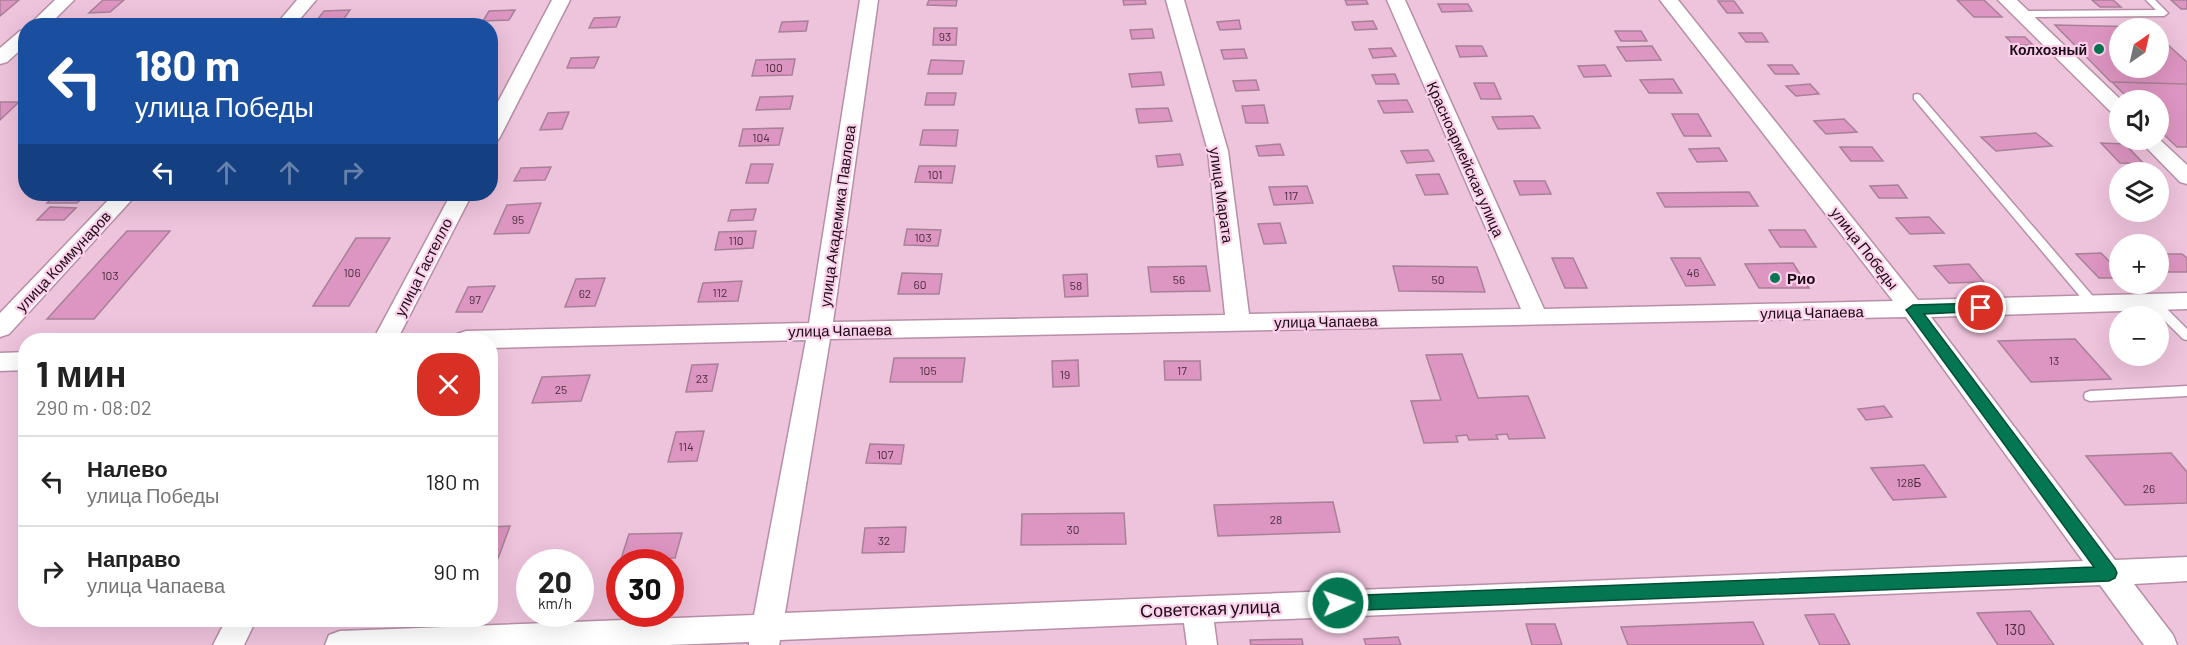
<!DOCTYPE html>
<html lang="ru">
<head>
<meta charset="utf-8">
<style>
  :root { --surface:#fff; --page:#f6f6f6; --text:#222; --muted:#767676; --line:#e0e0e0 }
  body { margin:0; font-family:Barlow,sans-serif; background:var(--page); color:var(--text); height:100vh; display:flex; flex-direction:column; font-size:22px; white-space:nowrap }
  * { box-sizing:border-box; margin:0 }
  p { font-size:20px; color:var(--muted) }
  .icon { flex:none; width:33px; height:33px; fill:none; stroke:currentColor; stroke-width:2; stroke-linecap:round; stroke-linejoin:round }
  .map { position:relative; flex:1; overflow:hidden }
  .sheet { position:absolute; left:18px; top:333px; width:480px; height:294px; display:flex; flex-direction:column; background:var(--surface); border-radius:24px; box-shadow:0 6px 24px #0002 }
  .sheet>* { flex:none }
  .guide { position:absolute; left:18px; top:18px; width:480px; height:183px; border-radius:24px; box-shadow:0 6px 24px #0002; background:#1a4fa0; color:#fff; overflow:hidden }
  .needle { width:39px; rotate:34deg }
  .tools { position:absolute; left:2109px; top:18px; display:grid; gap:12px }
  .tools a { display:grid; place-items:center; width:60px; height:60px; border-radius:50%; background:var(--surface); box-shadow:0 6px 24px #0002; font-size:30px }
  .speed { position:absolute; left:516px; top:549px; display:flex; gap:12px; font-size:30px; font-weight:700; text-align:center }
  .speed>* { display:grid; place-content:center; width:78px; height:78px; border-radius:50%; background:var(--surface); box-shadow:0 6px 24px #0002; line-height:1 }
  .speed small { font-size:15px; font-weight:400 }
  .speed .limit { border:9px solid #d22; background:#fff; color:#111 }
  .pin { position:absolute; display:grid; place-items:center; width:51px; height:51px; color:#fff; margin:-26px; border:3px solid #fff; border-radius:50%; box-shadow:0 2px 6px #0007 }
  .me { position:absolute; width:66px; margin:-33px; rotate:88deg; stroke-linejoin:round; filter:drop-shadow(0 0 4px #0008) }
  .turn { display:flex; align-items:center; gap:21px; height:126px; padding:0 18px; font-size:27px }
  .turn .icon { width:78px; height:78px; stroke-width:2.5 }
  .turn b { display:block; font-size:42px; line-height:51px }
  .lanes { display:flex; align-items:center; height:57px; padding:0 18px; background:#0003; justify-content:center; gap:30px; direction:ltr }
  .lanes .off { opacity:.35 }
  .round { display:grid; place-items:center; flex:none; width:63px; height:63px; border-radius:24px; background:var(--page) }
  .summary { display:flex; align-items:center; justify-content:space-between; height:102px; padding:0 18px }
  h1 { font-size:36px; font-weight:700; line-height:45px }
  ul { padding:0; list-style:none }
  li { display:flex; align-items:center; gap:18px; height:90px; padding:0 18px; border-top:2px solid var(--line) }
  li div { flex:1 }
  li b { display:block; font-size:22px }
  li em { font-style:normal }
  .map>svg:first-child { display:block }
  .building { fill:#dd95c1; stroke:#a88198; stroke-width:1.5 }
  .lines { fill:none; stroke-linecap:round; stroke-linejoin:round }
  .service-casing { stroke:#b78fa6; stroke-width:3 }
  .minor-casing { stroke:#b78fa6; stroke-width:3 }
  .service { fill:#fff; fill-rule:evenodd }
  .minor { fill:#fff; fill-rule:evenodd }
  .route { fill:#047651; stroke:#034d35; stroke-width:1.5 }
  .poi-dot { fill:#047651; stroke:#fcd0ea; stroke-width:2 }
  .labels { text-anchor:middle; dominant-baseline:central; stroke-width:4.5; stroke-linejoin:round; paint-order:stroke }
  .number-label { font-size:12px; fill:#4b2e40 }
  .far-poi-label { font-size:14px; font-weight:bold; fill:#1a0c15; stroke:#fcd0ea; text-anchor:end }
  .street-label { font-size:15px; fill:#1a0c15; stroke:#fcd0ea }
  .poi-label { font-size:15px; font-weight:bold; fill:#1a0c15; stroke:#fcd0ea; text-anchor:start }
  .near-number-label { font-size:15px; fill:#4b2e40 }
  .near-street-label { font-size:18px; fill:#1a0c15; stroke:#fcd0ea }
</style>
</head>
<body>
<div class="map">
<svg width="2187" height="645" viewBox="0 0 2187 645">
  <rect width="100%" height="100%" fill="#eec3dc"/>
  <path class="building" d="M0 0H19L0 16Z
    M103 0H124L110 12 89 13Z
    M929 0H957L956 6 927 5Z
    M1123 0H1145L1146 4 1124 5Z
    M1345 0H1366L1368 4 1347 5Z
    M1957 0H1984L2002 17H1974Z
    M2092 0H2113L2121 7H2100Z
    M2171 0H2187V9H2181Z
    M1718 1H1734L1743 13H1727Z
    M1438 4H1468L1472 11 1442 12Z
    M350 10 343 20H317L324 11Z
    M515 10 509 20 483 21 489 11Z
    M620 17 616 27 589 28 594 18Z
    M1239 20 1241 29 1220 30 1217 22Z
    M808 21 806 31 779 32 782 22Z
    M1373 21 1377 29 1355 30 1352 22Z
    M2055 25 2148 27 2150 28H2120V68H2158V36L2187 62V84L2111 82Z
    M934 28H957L956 45H933Z
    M1152 29 1154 38 1132 39 1130 30Z
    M1615 31H1641L1647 41H1621Z
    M1739 33H1762L1768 42H1746Z
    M2006 37H2025L2033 45H2014Z
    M1456 46H1482L1487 56 1460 57Z
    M1652 46 1661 60 1626 61 1617 47Z
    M1391 48 1396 56 1373 58 1369 49Z
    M1244 49 1247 58 1224 59 1221 50Z
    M599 57 594 68H567L571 58Z
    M795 59 792 75 752 76 756 60Z
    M931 60 964 61 962 74H928Z
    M1605 65 1611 76 1584 77 1578 66Z
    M1768 65H1792L1799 74H1775Z
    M1161 72 1164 85 1132 87 1129 74Z
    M1395 74 1399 84H1376L1372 75Z
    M1673 79 1682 93H1649L1640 80Z
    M1256 80 1259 90 1236 91 1233 81Z
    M2112 82 2187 84V147H2177L2158 129V100H2130Z
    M1474 83H1494L1501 99H1481Z
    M1810 84 1819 94 1796 96 1786 86Z
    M927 93H956L954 105H925Z
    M793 96 790 109 756 110 760 97Z
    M1407 100 1413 112 1384 113 1378 101Z
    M0 102H19L0 120Z
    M1264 105 1268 123H1246L1242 106Z
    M1168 108 1172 121 1139 123 1136 109Z
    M569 112 562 129 540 130 548 113Z
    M1672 114H1698L1711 136H1684Z
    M1533 116 1540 128 1498 129 1492 117Z
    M1844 119 1857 132 1826 134 1814 121Z
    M783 128 779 145 739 146 743 129Z
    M923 130H958L956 146 920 145Z
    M2036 133 2052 146 1996 151 1981 137Z
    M2101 143 2125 144 2144 164 2120 163Z
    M1280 144 1284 155 1259 156 1256 146Z
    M1840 147H1872L1883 161H1851Z
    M1719 148 1727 161 1697 162 1689 149Z
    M1428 150 1434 161 1407 163 1401 151Z
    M1180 154 1183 165 1158 167 1156 156Z
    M751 164H773L768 183H746Z
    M919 166H955L952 183 915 182Z
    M551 167 545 180 514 181 521 168Z
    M1439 174 1448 194 1425 195 1416 175Z
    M1514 181H1545L1551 194 1520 195Z
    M1898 185 1907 198H1879L1870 186Z
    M1307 186 1313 203 1274 205 1269 187Z
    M1749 192 1758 206 1665 207 1657 193Z
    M56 194H87L77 203H47Z
    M159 194H190L185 200H153Z
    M541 203 529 233 494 234 507 205Z
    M50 207 76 208 64 220H37Z
    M756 209 753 220 728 221 731 210Z
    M1929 217 1944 233 1910 234 1896 218Z
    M1280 223 1286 243 1264 244 1258 224Z
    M907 229 941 230 938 246 904 245Z
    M1769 230H1805L1816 247H1780Z
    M127 231H170L94 319H47Z
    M756 231 753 248 715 250 719 232Z
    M356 238H390L349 306H313Z
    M2101 253 2120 272V278H2099L2076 254Z
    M2158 254H2182L2187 258V272H2165L2158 266Z
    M1552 258H1573L1587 288H1565Z
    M1671 258H1700L1715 285 1686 286Z
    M1793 263 1809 288H1759L1745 264Z
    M1969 264 1984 282 1949 283 1934 266Z
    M1206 266 1210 291 1151 292 1148 267Z
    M1393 266 1477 267 1485 292 1399 291Z
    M902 273 942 274 939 294H898Z
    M1087 274 1088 296 1065 297 1063 275Z
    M605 278 595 306 565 307 576 279Z
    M742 281 738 301 698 302 703 283Z
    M495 286 482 312H456L468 287Z
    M2075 339 2111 379 2031 382 1998 341Z
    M1462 354 1478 398 1528 396 1545 438 1509 439 1507 434 1496 435 1498 439 1469 440 1467 435 1456 436 1458 442 1424 443 1411 401 1441 400 1426 355Z
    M894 358H965L962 382H890Z
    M1078 360 1079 386 1053 387 1052 361Z
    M1164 361H1200L1201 380H1165Z
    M718 364 712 391 686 392 692 365Z
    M590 375 581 401 532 403 542 377Z
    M1884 406 1892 417 1866 420 1858 409Z
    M704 431 697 461 668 462 676 432Z
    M870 444 904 445 901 464 866 463Z
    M2171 453 2187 472V503L2125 505 2086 456Z
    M1924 465 1946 497 1893 500 1871 468Z
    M1333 502 1340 532 1218 536 1214 505Z
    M1124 513 1126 544 1021 545 1022 514Z
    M510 526 497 561H490V527Z
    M906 527 904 552 862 553 865 528Z
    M682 533 675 558 621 559 629 534Z
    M2030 611 2054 645H1998L1977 613Z
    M1834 614 1850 645H1820L1805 615Z
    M1753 622 1764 645H1628L1621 627Z
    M1526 624H1555L1562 645H1532Z
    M1398 637 1401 645H1366L1364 639Z
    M1302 639 1303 645H1251L1250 640Z"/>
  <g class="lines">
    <defs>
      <path id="service" d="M2146 0H2155L2168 13 2164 16 2023 17 2019 14 2023 11 2156 10Z
        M1917 94 1920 95 2097 301 2099 304 2097 307H2089L1914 99V95Z
        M2153 298 2157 299 2187 329V340L2183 339 2149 305 2147 302 2149 299Z
        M2187 386V396L2090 401 2085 399 2084 396 2085 393 2090 391Z"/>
      <path id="minor" d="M55 0H74L48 26H28Z
        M297 0H316L294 26H275Z
        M552 0H570L500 137 497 141 490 143V117Z
        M860 0H878L833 322 1225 315 1208 151 1166 0H1184L1228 151 1249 314 1521 309 1387 0H1405L1544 309 1893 301 1660 0H1678L1918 300 2187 293V309L1931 317 2115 560 2187 557V581L2134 584 2173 635 2177 645H2144L2100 585 1214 622 1217 645H1187L1184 623 780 640 779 645H749V642L668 645H325L329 635 340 631 754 615 806 340 490 348V340H454L457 334 466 331 809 323ZM1906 317 2083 561 785 613 830 339Z
        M1998 0H2017L2121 100H2120V116L2113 114Z
        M26 30V45L7 62 0 64V48L20 31Z
        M2158 138 2187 165V184L2180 182 2139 140Z
        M114 194H137L9 334 0 337V313Z
        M451 194H472L397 340H373Z
        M26 352V370L0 371V353Z
        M226 620H256L244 645H213Z"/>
    </defs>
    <use href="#service" class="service-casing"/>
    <use href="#minor" class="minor-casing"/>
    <use href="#service" class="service"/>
    <use href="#minor" class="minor"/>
  </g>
  <path class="route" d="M1981 303 1987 308 1985 311 1924 314 2115 568 2117 573 2115 578 2109 581 1338 611 1332 609 1329 603 1332 598 1338 596 2094 567 1906 310 1913 305Z"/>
  <g class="poi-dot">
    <circle cx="2099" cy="49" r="6"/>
    <circle cx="1775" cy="278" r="6"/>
  </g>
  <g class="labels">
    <g class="number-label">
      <text x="945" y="36">93</text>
      <text x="774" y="67">100</text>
      <text x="761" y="137">104</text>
      <text x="935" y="174">101</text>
      <text x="1291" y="195">117</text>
      <text x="518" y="219">95</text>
      <text x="923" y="237">103</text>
      <text x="736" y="240">110</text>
      <text x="352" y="272">106</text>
      <text x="1693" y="272">46</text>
      <text x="110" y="275">103</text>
      <text x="1179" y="279">56</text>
      <text x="1438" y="279">50</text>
      <text x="920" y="284">60</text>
      <text x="1076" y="285">58</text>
      <text x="720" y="292">112</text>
      <text x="585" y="293">62</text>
      <text x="475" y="299">97</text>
      <text x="2054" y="360">13</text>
      <text x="928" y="370">105</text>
      <text x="1182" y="370">17</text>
      <text x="1065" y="374">19</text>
      <text x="702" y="378">23</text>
      <text x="561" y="389">25</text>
      <text x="686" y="446">114</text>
      <text x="885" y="454">107</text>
      <text x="1909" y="482">128Б</text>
      <text x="2149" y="488">26</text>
      <text x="1276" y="519">28</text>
      <text x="1073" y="529">30</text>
      <text x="884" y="540">32</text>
    </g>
    <g class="far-poi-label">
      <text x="2087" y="49">Колхозный</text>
    </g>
    <g class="street-label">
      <text transform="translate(1466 159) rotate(66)">Красноармейская улица</text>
      <text transform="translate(1222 195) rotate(82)">улица Марата</text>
      <text transform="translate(837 216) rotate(-82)">улица Академика Павлова</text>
      <text transform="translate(1865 248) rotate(52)">улица Победы</text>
      <text transform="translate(63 261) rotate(-47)">улица Коммунаров</text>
      <text transform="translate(423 267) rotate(-63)">улица Гастелло</text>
      <text transform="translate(1812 312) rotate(-1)">улица Чапаева</text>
      <text transform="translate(1326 321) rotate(-1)">улица Чапаева</text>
      <text transform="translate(840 330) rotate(-1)">улица Чапаева</text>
    </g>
    <g class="poi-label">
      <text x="1787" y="278">Рио</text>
    </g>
    <g class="near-number-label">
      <text x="2015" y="629">130</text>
    </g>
    <g class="near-street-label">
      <text transform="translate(1210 608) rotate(-2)">Советская улица</text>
    </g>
  </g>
</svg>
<div class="tools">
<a><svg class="needle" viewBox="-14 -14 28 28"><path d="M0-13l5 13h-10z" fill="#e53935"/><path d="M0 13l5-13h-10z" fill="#767676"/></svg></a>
<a><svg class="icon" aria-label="sound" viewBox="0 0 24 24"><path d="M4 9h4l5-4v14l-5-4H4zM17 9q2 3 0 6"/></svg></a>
<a><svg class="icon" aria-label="layers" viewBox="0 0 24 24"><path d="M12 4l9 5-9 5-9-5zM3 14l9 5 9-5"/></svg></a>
<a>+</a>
<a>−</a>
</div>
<div class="speed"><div>20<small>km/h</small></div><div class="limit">30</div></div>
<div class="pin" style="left:1981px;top:308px;background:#d93025"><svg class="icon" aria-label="arrive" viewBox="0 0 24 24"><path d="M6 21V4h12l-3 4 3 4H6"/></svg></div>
<svg class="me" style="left:1338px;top:603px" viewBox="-20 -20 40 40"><circle r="17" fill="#047651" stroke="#fff" stroke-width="3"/><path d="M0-11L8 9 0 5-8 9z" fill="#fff"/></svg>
<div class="guide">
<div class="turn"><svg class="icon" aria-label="left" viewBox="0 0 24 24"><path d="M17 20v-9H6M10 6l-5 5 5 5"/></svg><div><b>180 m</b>улица Победы</div></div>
<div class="lanes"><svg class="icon" aria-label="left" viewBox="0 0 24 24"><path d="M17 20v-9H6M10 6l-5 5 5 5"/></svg><svg class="icon off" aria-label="ahead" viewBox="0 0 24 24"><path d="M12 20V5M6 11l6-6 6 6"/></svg><svg class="icon off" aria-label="ahead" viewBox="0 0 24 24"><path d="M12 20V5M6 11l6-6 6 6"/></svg><svg class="icon off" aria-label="right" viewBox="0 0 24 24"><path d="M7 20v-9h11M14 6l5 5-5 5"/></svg></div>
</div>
<section class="sheet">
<div class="summary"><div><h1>1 мин</h1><p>290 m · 08:02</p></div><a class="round" style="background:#d93025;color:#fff"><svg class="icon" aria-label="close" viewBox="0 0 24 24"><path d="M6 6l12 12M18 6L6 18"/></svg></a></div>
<ul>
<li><svg class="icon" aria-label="left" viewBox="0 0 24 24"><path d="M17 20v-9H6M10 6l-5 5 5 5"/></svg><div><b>Налево</b><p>улица Победы</p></div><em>180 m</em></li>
<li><svg class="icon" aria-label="right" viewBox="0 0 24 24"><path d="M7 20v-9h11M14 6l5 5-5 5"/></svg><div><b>Направо</b><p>улица Чапаева</p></div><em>90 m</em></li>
</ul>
</section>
</div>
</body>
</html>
